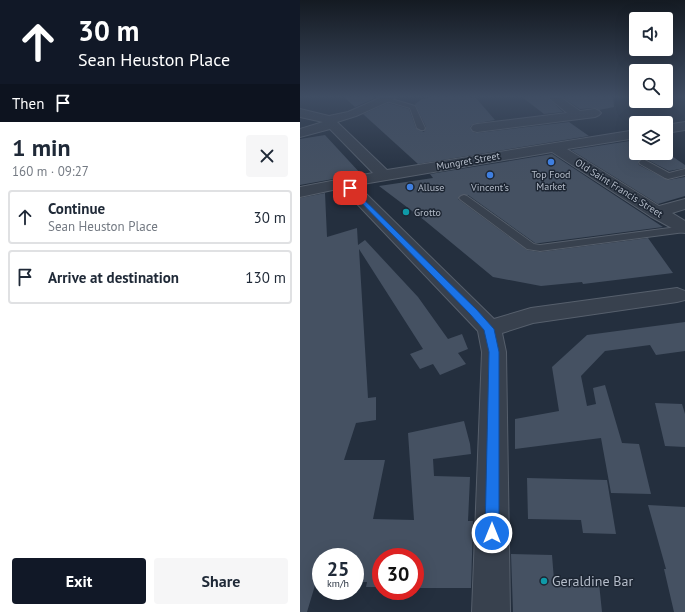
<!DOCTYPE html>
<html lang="en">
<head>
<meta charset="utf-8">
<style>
  :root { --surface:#fff; --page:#f6f6f7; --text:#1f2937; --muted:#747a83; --line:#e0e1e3; --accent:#111827 }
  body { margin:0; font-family:"PT Sans",sans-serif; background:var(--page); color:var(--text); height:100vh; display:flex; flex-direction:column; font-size:15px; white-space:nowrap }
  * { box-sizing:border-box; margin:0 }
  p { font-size:13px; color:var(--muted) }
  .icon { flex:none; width:22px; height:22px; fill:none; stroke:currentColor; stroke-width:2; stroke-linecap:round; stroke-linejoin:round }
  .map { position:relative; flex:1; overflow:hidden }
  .side { display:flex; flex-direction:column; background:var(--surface); width:300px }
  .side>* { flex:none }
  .top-card { background:#111827; color:#fff; overflow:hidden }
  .controls { position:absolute; left:329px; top:12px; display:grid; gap:8px }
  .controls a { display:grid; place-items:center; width:44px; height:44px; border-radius:4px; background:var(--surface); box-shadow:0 4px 16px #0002; font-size:20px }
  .speed { position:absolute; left:12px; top:548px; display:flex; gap:8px; font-size:20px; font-weight:700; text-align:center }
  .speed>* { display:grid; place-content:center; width:52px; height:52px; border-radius:50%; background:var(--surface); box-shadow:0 4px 16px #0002; line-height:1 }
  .speed small { font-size:10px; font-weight:400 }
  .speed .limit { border:6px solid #d22; background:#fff; color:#111 }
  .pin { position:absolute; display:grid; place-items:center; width:34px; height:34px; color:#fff; margin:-17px; border-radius:8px; box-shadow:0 2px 6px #0006 }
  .me { position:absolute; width:44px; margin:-22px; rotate:0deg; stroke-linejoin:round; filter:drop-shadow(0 0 3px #0008) }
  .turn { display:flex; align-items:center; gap:14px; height:84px; padding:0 12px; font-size:18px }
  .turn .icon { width:52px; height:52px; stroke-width:2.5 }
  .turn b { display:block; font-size:28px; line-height:34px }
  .then { display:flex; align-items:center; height:38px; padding:0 12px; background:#0003; gap:8px; font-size:15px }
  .round { display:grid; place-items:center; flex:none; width:42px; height:42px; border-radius:4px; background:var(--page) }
  .head { display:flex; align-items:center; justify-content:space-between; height:68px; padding:0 12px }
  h1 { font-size:24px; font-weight:600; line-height:30px }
  .cta { display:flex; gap:8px; margin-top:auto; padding:8px 12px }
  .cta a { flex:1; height:46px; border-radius:4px; background:var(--accent); color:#fff; font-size:16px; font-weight:600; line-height:46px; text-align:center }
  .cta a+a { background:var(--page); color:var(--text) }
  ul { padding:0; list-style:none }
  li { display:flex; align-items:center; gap:12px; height:54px; margin:0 8px 6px; padding:0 4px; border:2px solid var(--line); border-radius:4px }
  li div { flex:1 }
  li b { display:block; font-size:15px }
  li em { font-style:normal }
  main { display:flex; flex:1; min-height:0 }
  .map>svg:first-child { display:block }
  .building { fill:#455162 }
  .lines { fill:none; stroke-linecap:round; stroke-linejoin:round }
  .lane-casing { stroke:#565f6c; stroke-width:2 }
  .street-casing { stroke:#565f6c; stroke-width:2 }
  .lane { fill:#38414e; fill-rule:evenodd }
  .street { fill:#38414e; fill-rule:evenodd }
  .route { fill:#1a73e8; stroke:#114b97 }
  .shop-dot { fill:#3f7fe0; stroke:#1d2633; stroke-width:1.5 }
  .culture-dot { fill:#0f9aa8; stroke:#1d2633; stroke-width:1.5 }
  .labels { text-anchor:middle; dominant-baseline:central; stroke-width:3; stroke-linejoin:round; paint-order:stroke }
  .far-street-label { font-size:10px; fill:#b4bcc9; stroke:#1d2633 }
  .far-poi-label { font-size:10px; fill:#b4bcc9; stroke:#1d2633 }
  .near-poi-label { font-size:14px; fill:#b4bcc9; stroke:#1d2633; text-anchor:start }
</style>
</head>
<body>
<main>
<section class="side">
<div class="top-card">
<div class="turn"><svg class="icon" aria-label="ahead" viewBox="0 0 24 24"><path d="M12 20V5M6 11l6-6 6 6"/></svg><div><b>30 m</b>Sean Heuston Place</div></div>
<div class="then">Then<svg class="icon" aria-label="arrive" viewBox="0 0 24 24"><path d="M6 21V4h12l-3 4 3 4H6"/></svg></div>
</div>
<div class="head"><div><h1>1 min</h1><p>160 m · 09:27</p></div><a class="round"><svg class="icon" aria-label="close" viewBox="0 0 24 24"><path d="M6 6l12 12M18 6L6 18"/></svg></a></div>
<ul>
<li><svg class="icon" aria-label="ahead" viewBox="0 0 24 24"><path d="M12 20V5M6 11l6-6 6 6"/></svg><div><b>Continue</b><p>Sean Heuston Place</p></div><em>30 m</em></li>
<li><svg class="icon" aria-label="arrive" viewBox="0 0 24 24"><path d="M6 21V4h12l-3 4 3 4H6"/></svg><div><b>Arrive at destination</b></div><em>130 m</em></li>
</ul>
<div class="cta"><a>Exit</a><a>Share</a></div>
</section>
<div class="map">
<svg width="385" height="612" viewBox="0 0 385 612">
  <rect width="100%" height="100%" fill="#242f3e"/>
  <path class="building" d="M44 97H70L75 98 55 107Z
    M134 97 176 98 195 120 173 124 170 127 173 132 177 133 269 122 289 136 118 164 63 114 88 103 109 109 116 128 124 132 126 127 115 104 122 99Z
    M222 97H247L263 112 244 114Z
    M262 97H313L314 107 299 110 295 108 280 109Z
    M25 135 61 174 0 185V139Z
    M336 140V153L366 152 385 165V168L369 171 344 158 338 162 339 165 368 180 385 177V196L358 204 271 150Z
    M252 154 363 227 240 243H235L168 195H161L158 199 227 250 240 252 348 238 373 273 283 284 282 282 241 286 193 277 124 220 79 186 133 178 130 174Z
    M25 193 27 237 57 228 58 245 65 240 118 297 148 339 162 334 168 349 158 353 166 364 140 375 133 364 120 369 110 354 123 349 59 249 68 398 76 397V420L56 423 44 460H85L73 519 114 520 108 433 164 421 170 444 171 454 133 459 134 476 170 477 168 521H173L171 588H115V557H81V587H66L67 582H55V557H21V582H16L7 612H0V198Z
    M385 322V351L356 355 350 345 305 351 281 376 287 406 296 404 293 388 305 385 322 443 339 444 351 494 311 493 301 438 215 449V419L259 411 252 367 287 335Z
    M355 403 382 404 385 414V447L365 446Z
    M227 478 307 480 316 534 283 533 281 520 228 519Z
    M348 505 385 507V612H374L364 569H366Z
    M211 554 252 555 254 580 299 583 302 612H213Z"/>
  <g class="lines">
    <defs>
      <path id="lane" d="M85 97 115 106 125 128 124 130H121L117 128 110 108 83 100 82 99Z
        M343 159 369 173 385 169V175L368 179 365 178 340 164 339 162Z
        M164 195 167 196 234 244 240 245 385 226V232L240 251 227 249 161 200 159 198 161 196Z"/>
      <path id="street" d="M82 97H95L94 99 56 116 37 122 87 170 336 130V138L267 149 359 206 385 199V209L372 213 385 221V233L379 232 350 216 252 152 57 185 194 319 231 308 377 288 385 291V300L377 302 233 323 202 333 206 352 210 612H172L182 352 178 331 42 188 0 197V187L73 173 30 129 0 137V129L23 122 0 117V109L29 116 48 112Z
        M248 97H260L280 111 295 109 299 111 301 113 299 115 295 117 177 132 173 131 171 128 173 125 177 124 267 113Z
        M385 122V130L366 133V125Z"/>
    </defs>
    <use href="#lane" class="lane-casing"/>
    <use href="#street" class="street-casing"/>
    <use href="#lane" class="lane"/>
    <use href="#street" class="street"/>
  </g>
  <linearGradient id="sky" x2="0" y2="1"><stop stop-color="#141a22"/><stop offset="0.53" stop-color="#3f4d63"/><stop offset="1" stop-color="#3f4d63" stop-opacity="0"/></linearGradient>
  <rect width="385" height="182" fill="url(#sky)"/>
  <path class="route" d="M50 186 177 310 194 329 199 352V533L197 538 192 540 187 538 185 533 189 352 184 330 170 314 48 189V187Z"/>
  <g class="shop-dot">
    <circle cx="251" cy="162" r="4"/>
    <circle cx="190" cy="175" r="4"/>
    <circle cx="110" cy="187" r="4"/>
  </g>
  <g class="culture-dot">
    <circle cx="106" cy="212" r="4"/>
    <circle cx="244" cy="581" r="4"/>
  </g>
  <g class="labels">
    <g class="far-street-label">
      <text transform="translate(168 161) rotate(-10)">Mungret Street</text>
      <text transform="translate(319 188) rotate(32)">Old Saint Francis Street</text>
    </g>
    <g class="far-poi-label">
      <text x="251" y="174">Top Food<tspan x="251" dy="12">Market</tspan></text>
      <text x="118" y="187" text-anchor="start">Alluse</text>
      <text x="190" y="187">Vincent's</text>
      <text x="114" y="212" text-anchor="start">Grotto</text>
    </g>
    <g class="near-poi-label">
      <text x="252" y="581">Geraldine Bar</text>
    </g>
  </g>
</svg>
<div class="controls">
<a><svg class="icon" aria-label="sound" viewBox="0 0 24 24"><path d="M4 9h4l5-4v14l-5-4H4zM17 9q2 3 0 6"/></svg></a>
<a><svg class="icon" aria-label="search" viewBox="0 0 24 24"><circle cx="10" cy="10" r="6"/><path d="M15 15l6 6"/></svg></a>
<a><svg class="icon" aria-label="layers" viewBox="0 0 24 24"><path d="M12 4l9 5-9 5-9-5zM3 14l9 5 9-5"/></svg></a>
</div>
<div class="speed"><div>25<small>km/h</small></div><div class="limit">30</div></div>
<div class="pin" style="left:50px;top:188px;background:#d93025"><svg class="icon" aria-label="arrive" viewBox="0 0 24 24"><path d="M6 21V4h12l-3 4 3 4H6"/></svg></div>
<svg class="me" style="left:192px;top:533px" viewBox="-20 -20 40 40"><circle r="17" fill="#1a73e8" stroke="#fff" stroke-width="3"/><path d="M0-11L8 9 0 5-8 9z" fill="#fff"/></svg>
</div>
</main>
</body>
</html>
